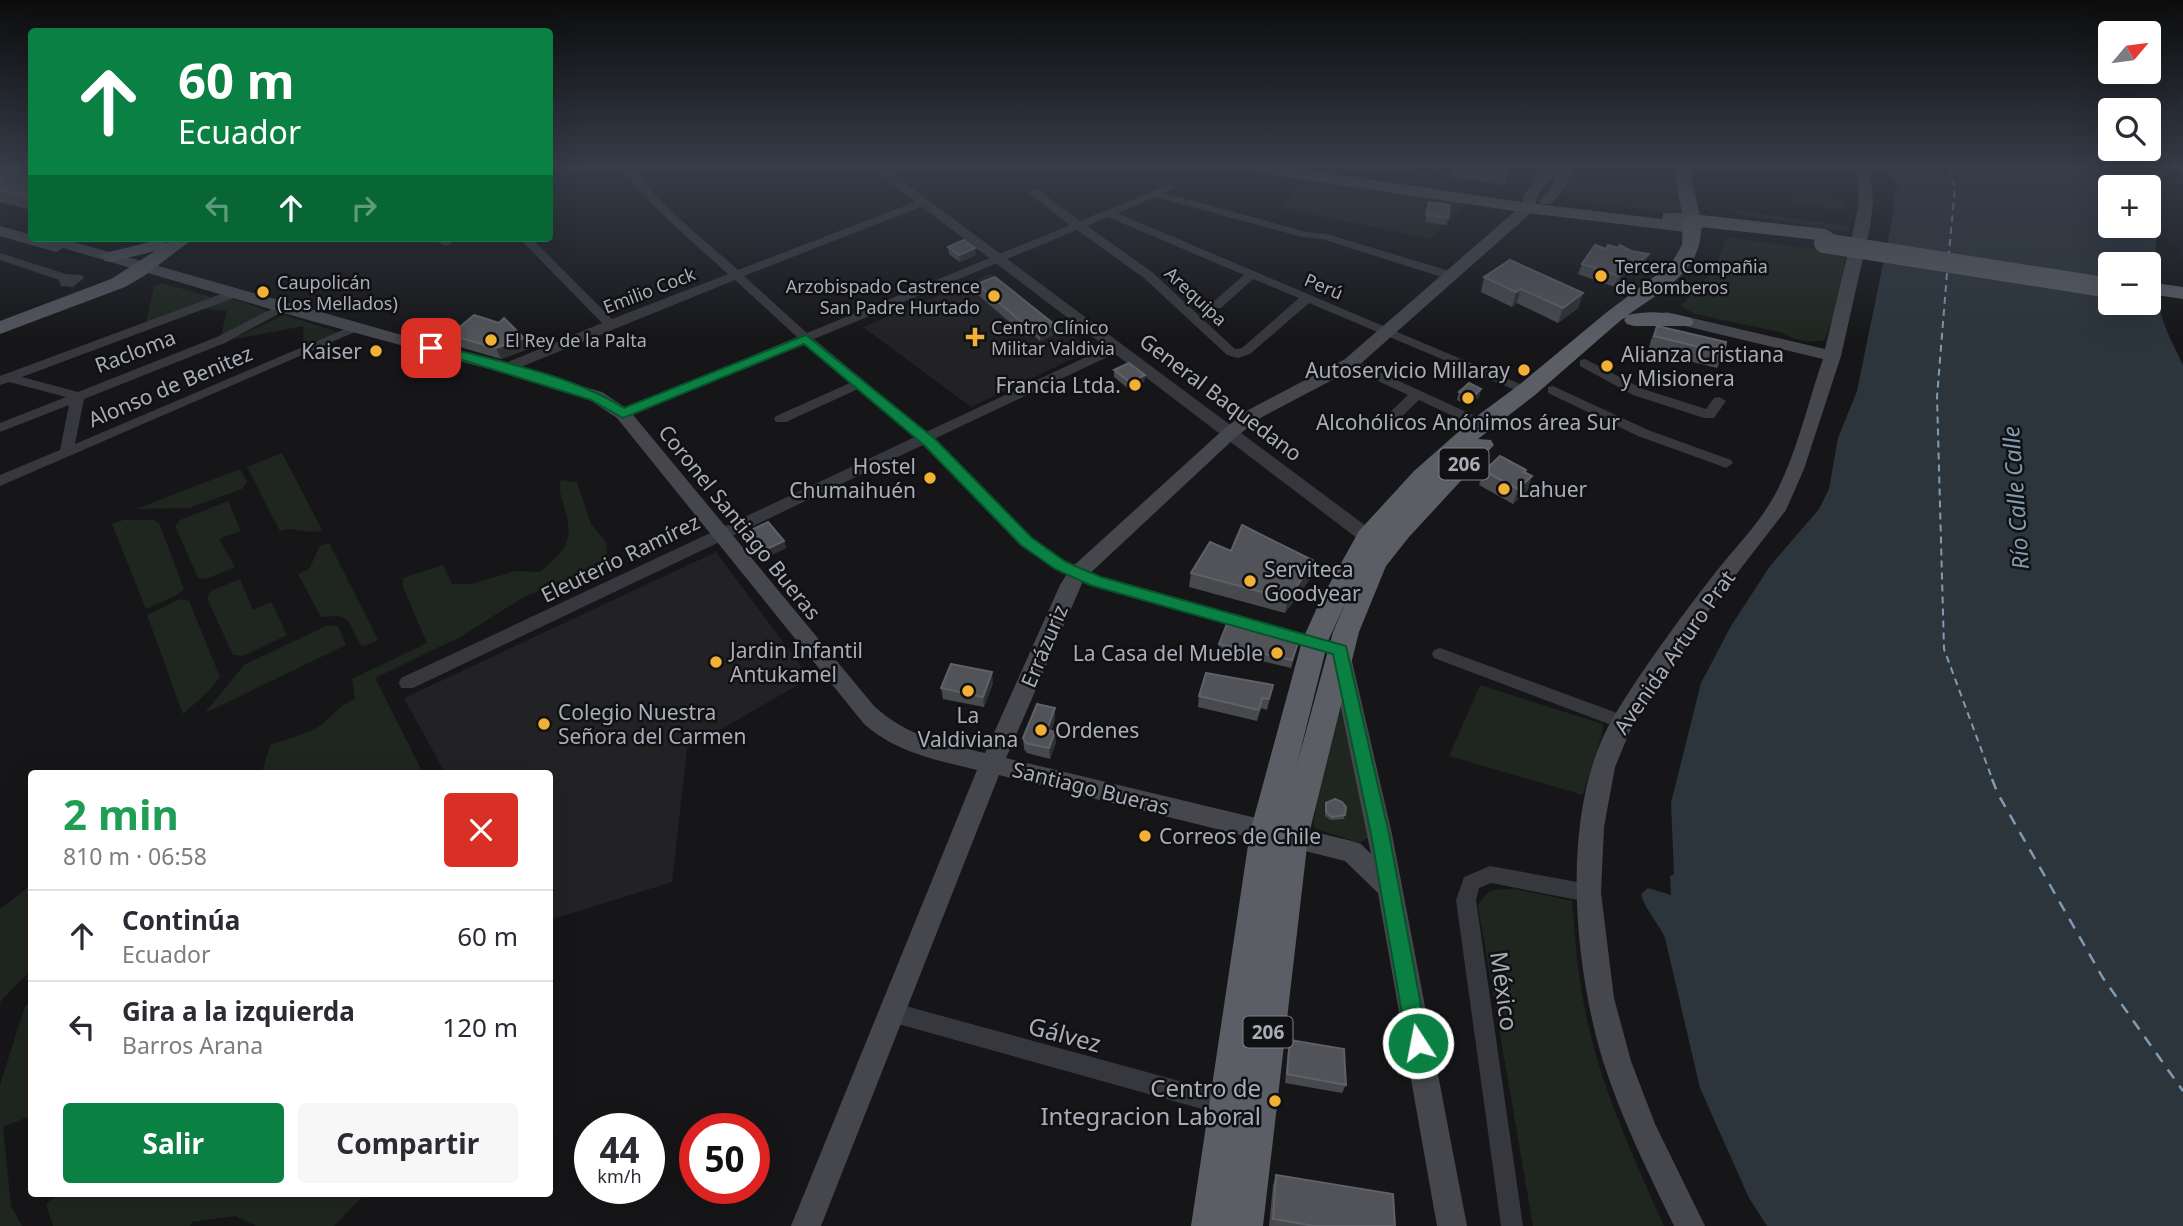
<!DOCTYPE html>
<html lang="es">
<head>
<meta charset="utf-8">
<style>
  :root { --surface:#fff; --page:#f7f7f7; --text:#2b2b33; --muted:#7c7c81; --line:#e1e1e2; --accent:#0b8043 }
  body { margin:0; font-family:"Noto Sans",sans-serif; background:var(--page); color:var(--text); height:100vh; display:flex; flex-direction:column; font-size:26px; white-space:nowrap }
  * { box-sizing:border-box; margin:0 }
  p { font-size:23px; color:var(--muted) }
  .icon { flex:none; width:38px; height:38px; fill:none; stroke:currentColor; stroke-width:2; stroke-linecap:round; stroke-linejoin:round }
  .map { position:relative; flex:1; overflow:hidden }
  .panel { position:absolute; left:28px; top:770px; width:525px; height:427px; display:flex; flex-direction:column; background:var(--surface); border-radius:7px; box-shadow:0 7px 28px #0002 }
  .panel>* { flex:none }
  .guide { position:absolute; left:28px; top:28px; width:525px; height:214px; border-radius:7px; box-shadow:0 7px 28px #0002; background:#0b8043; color:#fff; overflow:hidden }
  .needle { width:46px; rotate:61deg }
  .controls { position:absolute; left:2098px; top:21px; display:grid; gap:14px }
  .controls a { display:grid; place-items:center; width:63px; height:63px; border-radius:7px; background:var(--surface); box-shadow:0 7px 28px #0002; font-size:35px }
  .speed { position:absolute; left:574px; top:1113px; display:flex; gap:14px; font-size:35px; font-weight:700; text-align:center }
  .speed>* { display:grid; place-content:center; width:91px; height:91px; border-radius:50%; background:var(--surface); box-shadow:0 7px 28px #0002; line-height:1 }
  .speed small { font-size:18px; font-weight:400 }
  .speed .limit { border:10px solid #d22; background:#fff; color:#111 }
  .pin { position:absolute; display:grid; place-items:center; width:60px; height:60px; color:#fff; margin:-30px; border-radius:14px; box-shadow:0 4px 10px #0006 }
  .me { position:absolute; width:77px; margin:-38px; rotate:349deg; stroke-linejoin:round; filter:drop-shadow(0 0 5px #0008) }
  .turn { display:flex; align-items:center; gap:24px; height:147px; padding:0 35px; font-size:32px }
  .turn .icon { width:91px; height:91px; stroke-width:2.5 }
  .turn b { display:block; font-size:49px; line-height:60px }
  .lanes { display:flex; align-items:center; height:66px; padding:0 35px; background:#0003; justify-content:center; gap:35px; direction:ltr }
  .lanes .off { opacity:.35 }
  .round { display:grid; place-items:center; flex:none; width:74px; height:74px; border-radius:7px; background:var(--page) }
  .overview { display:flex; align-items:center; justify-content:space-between; height:119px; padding:0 35px }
  h1 { font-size:42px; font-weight:700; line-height:52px; color:#1e9e55 }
  .cta { display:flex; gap:14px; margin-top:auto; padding:14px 35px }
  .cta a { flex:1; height:80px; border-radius:7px; background:var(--accent); color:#fff; font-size:28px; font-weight:700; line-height:80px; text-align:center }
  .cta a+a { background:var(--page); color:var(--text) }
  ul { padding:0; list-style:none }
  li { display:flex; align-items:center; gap:21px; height:91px; padding:0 35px; border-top:2px solid var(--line) }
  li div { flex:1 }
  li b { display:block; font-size:26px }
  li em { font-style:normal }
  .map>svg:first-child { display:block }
  .built { fill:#222225 }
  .green { fill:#1e261f }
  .water { fill:#2c353c; fill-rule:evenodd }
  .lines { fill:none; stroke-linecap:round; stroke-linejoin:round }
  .ferry-far1 { stroke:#7f9bb3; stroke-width:2; stroke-dasharray:7 5; stroke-linecap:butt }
  .ferry { stroke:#7f9bb3; stroke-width:2.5; stroke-dasharray:11 9; stroke-linecap:butt }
  .minor { fill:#37383d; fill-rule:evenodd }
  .tertiary { fill:#37383d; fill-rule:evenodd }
  .secondary { fill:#45474d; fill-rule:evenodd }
  .primary { fill:#53555c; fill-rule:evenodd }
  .trunk { fill:#5b5e65; fill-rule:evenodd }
  .trunk-bridge { stroke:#5b5e65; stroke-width:20 }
  .wall { fill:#47494d }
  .shaded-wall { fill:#2f3033 }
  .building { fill:#525359; stroke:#5f6168; stroke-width:2 }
  .route { fill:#0b8043; stroke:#07532c; stroke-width:2 }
  .poi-dot { fill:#f2b134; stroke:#111113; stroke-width:2.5 }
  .labels { text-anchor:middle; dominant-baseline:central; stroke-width:5; stroke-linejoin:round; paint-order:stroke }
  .far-poi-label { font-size:18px; fill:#a8adb8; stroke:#111113; text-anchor:start }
  .far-street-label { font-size:18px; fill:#a8adb8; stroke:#111113 }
  .shield { fill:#111113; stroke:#7b7e86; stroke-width:2 }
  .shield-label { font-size:19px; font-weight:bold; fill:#a8adb8 }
  .street-label { font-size:21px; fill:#a8adb8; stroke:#111113 }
  .poi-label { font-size:21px; fill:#a8adb8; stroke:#111113; text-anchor:start }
  .water-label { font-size:23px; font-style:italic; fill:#7f9bb3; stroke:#111113 }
  .near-street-label { font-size:24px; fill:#a8adb8; stroke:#111113 }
  .near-poi-label { font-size:24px; fill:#a8adb8; stroke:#111113; text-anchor:end }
</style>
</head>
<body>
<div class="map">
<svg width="2183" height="1226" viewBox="0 0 2183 1226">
  <rect width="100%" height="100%" fill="#161618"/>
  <path class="built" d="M990 274 1087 346 1085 353 971 407 863 327Z
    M716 552 810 678 687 749 672 882 550 920V774L445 773 404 698Z"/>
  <path class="green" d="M1398 168H1548L1529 187 1436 174 1434 177 1408 174 1409 170Z
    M1572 168H1676L1684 211 1677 214 1572 200 1565 194Z
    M1304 180 1467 203 1430 239 1282 208Z
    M1792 191 1846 200 1843 211 1792 202Z
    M1726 209 1849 226 1848 232 1739 215Z
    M1727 237 1846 254 1839 297 1825 340C1810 343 1797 342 1783 333L1695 314 1681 306 1714 270Z
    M161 283 214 298 146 323 154 286Z
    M229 298 266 310V314L221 336 227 311 201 308Z
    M284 315 338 332 304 347 303 326 230 340Z
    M282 453 322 530C307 536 294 525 280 531L247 467Z
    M240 469 247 482 242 489 189 508 136 509Z
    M561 480 577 482 591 524 607 543 606 562 522 598 460 637 375 678 423 773 262 772 270 745C284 740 301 736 314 729 330 721 338 705 355 699L352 679 427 643 403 587V578L443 565 452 584H471L516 571 540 572C566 550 575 541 564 506 561 496 558 490 561 480Z
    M228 501 241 531 219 539 235 567 206 579 198 578 175 526 180 520Z
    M123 520H153L159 523 184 589 177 595 146 609 112 524Z
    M329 543 378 640 362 647 347 619 338 616 321 617 298 574 309 569 320 546Z
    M240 579 253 610 271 602 287 635 243 656 233 655 207 598 211 591Z
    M180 599 189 601 220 677 209 691 183 714 147 615Z
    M326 626H338L346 645 205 713 244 665Z
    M1337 685 1371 836 1360 843 1316 829 1313 824Z
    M1480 685 1603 724C1605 731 1586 782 1583 795L1449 756Z
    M31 885V970L0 1002V909Z
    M1516 889 1572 901C1575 930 1576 959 1581 987 1593 1070 1630 1150 1664 1226H1533L1478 906C1488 886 1496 890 1516 889Z
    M31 1002V1116L3 1127 11 1206 22 1226H0V1085L25 1006Z
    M59 1194H365L334 1226H256L236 1216 192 1222 190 1226H53L46 1204Z"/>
  <path class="water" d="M1883 168H2163C2160 215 2149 263 2160 310 2164 328 2175 348 2183 365V1226H1767L1749 1198 1700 1088 1665 938C1658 922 1646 912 1641 894L1648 888 1671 895 1670 876 1674 874 1671 803 1701 683 1731 626 1770 566 1819 509 1829 489 1838 438 1857 391 1894 210V195L1899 185ZM2110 187H2149V226H2110ZM2110 264H2149V303H2110Z"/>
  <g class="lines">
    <path class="ferry-far1" d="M1949 168 1955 187 1949 253
      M1947 273 1937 397 1944 649 1993 781"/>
    <path class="ferry" d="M1992 779 1998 794 2103 978 2183 1091"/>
    <path class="minor" d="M626 168H636C638 187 720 253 738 270L920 200H928V204L744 276 807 333 1070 225 1030 194V190H1038L1080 221 1171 184 1176 187 1165 193 1306 232 1327 234 1456 273V279H1448L1322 239 1302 237 1155 197 1117 213 1534 390 1532 393H1522L1309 303 1250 354 1238 358 1227 355 1144 278 1077 230 814 339 926 432 1114 344H1122V350L934 439 1031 538 1066 561 1101 577 1347 646 1349 650 1347 654 1341 656 1091 585 1056 569 1021 546 923 445 413 688H401L399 683 401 678 915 437 858 389 786 422H776L774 419 776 416 850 383 804 344 628 417H618V411L797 337 735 280 511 371H501V365L602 323 519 238H531L612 319 728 274C710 257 627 187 626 168ZM1108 217 1244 275 1213 302V308H1221L1253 279 1299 298 1242 348 1235 349 1152 272 1087 226Z
      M430 238H445L452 243 446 246Z
      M0 253 66 274 82 275 84 278 73 287 61 286 59 280 0 260Z
      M232 290 238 294 236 297 22 377 78 392 217 337 279 305H287L289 308 225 343 84 399 75 444 352 326 356 325 362 329 0 486V475L60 450 69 405 0 432V423L66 397 9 382 0 385V376Z
      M1351 359 1486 421 1488 424 1481 428 1476 427 1419 400 1396 422H1386L1384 419 1386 416 1408 395 1346 366V360Z
      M1585 359 1643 389 1706 409 1714 398 1719 397 1726 401 1714 418H1704L1633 395 1580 366V360Z
      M1553 386 1648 430 1731 460 1733 463 1726 468 1721 466 1638 436 1548 393V387Z
      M1440 648 1628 717 1631 722 1628 727 1622 729 1434 658 1432 654 1434 650Z
      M1490 866 1588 884 1595 887 1598 893 1595 899 1588 902 1491 883 1479 888 1476 900 1523 1226H1501L1456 900 1464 877Z
      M891 1002 1227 1094 1235 1097 1238 1105 1235 1113 1227 1116 891 1022 884 1019 881 1012 884 1005Z"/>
    <path class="tertiary" d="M871 168H885L1374 532 1377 537 1374 542H1362Z"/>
    <path class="secondary" d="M1545 168H1559L1538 195 1533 211 1357 367 1262 417 1237 436 1084 579 1006 758 1352 841 1361 844 1371 854 1330 654 1333 648 1341 646 1349 648 1392 834 1467 1226H1437L1378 893 1345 861 999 775 821 1226H791L977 770C937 760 897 753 864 724L617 418 590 400 500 372 308 320 63 248 56 252 0 236V226L32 235V238H60L602 392 629 410 874 706C906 736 943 743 985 753L1060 585 1070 569 1225 428 1250 409 1345 359 1521 206 1524 194Z
      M1560 168H1574L1566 187 1551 204H1541L1539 201 1552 186Z
      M1856 168H1870L1873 202 1870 227 1841 356 1804 469 1786 510 1714 603 1632 726 1615 767 1604 827 1601 893 1614 998 1631 1061 1655 1124 1705 1226H1674C1648 1172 1621 1118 1603 1061 1573 963 1559 807 1614 716 1643 668 1680 618 1715 573 1733 550 1755 528 1770 503 1794 465 1808 402 1823 359L1660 320 1658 317 1666 312 1825 349 1854 227 1859 202Z"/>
    <path class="primary" d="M1252 168H1293L1528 203 1662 219 1663 213H1682L1673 168H1689L1701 220 1698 224 1703 228 1694 233 1528 213 1260 173Z
      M173 238H194L144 276 125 287 0 334V321L111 279 155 251 111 262 105 261 102 257 105 253 158 240 166 243Z"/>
    <path class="trunk" d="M1692 214 1826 229 1835 235 1826 241 1701 227C1702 272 1661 291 1628 315 1649 310 1671 312 1691 318L1694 322 1691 326H1634L1627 324 1624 320 1626 317 1621 320 1535 395 1478 439 1491 440 1494 445 1409 537 1386 566 1359 632 1308 838 1263 1226H1191L1250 832 1302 641 1320 601 1359 531 1414 471 1473 419 1519 385 1607 312 1671 264 1682 245 1683 220ZM1346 602 1333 632 1296 768 1328 641Z
      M2149 282 2183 287V299L2149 294Z"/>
    <path class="trunk-bridge" d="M1824 243 2110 288"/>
  </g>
  <path class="wall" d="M0 168H32V210L0 202Z
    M1454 168H1508V171L1504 185 1452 177Z
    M1429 202 1448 218 1447 225 1425 222Z
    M1595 245 1645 265 1631 276 1625 274 1615 287 1578 274 1582 264Z
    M948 247 976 255 960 262 949 254Z
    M1484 277 1583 293 1578 308 1558 323 1517 303 1512 307 1481 292Z
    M977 284 1055 334 1040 341 1033 335 1027 337 977 294Z
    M1657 326 1724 353 1717 368 1648 351 1651 340Z
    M450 335 524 338 528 349 501 359 456 346Z
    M1114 370 1145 375 1144 382 1130 390 1114 377Z
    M1481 389 1479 397 1469 406 1457 400 1459 392Z
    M1484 471 1525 472 1532 476 1527 491 1513 504 1479 485Z
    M747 532 784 541 786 548 765 558 749 539Z
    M1231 551 1312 576 1285 613 1189 587 1191 573Z
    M1219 644 1297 648 1291 668 1218 651Z
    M993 683 984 707 943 699 941 688Z
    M1273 685 1267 710 1261 708 1257 721 1198 707 1199 696Z
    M1055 719 1051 731 1056 742 1050 759 1027 753 1024 749 1023 738Z
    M1326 803 1346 807 1344 819 1331 820 1325 816Z
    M1290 1040 1346 1085 1342 1093 1285 1083 1288 1049Z
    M1276 1175 1395 1226H1269L1273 1185Z"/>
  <path class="shaded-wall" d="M975 248 976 255 960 262 959 255Z
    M1649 254 1645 265 1631 276 1635 265Z
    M1629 263 1625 274 1615 287 1619 276Z
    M1521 289 1517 303 1512 307 1516 292Z
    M1583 293 1578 308 1558 323 1563 308Z
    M1032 325 1033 335 1027 337V327Z
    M1055 325V334L1040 341V331Z
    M524 338 528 349 501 359 496 348Z
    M1145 375 1144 382 1130 390V382Z
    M1481 389 1479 397 1469 406 1472 398Z
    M1532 476 1527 491 1513 504 1518 489Z
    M784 541 786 548 765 558 763 551Z
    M1314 561 1312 576 1285 613 1288 599Z
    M992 672 993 683 984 707 983 697Z
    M1055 708V719L1047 740V730Z
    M1055 732 1056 742 1050 759 1049 748Z"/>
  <path class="building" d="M0 168H32V199L0 190Z
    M1485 168H1508V171Z
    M1429 202 1450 205 1448 218 1426 215Z
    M964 240 975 248 959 255 948 247Z
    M1595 245 1606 249 1608 245 1618 248 1620 245 1631 251 1649 254 1635 265 1629 263 1619 276 1582 264Z
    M1510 260 1583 293 1563 308 1521 289 1516 292 1484 277Z
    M995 277 1055 325 1040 331 1032 325 1027 327 977 284Z
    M474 315 499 323 504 318 524 338 496 348 450 335Z
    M1657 326 1726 342 1724 353 1654 336Z
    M1129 363 1145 375 1130 382 1114 370Z
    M1469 383 1481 389 1472 398 1459 392Z
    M1500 456 1526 470 1524 472 1532 476 1518 489 1484 471Z
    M768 522 784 541 763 551 747 532Z
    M1242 525 1314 561 1288 599 1191 573 1210 542 1231 551Z
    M1227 624 1299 640 1292 660 1219 644Z
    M951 664 992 672 983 697 941 688Z
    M1206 673 1273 685 1269 699 1262 698 1259 710 1199 696Z
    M1037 704 1055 708 1047 730 1055 732 1049 748 1026 743 1023 738Z
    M1335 799 1342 802 1346 807 1345 815 1332 817 1326 812V803Z
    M1290 1040 1344 1049 1346 1085 1287 1074Z
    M1276 1175 1393 1194 1395 1226H1315L1273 1219Z"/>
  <linearGradient id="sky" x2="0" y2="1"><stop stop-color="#0c0c0d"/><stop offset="0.49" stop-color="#363c48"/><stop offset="1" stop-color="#363c48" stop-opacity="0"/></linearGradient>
  <rect width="2183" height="340" fill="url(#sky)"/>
  <path class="route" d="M806 335 935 439 1032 538 1066 562 1101 577 1346 646 1389 834 1428 1043 1425 1050 1418 1053 1410 1050 1407 1043 1371 834 1333 654 1090 585 1055 569 1021 545 925 446 804 344 623 418 591 400 424 348 431 344C493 360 570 374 624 408Z"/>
  <g class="poi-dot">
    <circle cx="1601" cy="276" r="7"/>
    <circle cx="263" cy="292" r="7"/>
    <circle cx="994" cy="296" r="7"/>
    <path d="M971.5 326.5h7v7h7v7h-7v7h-7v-7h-7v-7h7z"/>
    <circle cx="491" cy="340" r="7"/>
    <circle cx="376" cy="351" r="7"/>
    <circle cx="1607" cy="366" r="7"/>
    <circle cx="1524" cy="370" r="7"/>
    <circle cx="1135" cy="385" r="7"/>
    <circle cx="1468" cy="398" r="7"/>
    <circle cx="930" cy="478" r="7"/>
    <circle cx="1504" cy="489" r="7"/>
    <circle cx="1250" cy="581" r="7"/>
    <circle cx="1277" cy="653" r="7"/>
    <circle cx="716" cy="662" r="7"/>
    <circle cx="968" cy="691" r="7"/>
    <circle cx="544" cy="724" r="7"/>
    <circle cx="1041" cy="730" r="7"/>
    <circle cx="1145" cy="836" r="7"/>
    <circle cx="1275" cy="1101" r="7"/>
  </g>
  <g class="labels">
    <g class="far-poi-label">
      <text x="1615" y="266">Tercera Compañia<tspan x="1615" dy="21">de Bomberos</tspan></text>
      <text x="277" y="282">Caupolicán<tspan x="277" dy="21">(Los Mellados)</tspan></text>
      <text x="980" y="286" text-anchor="end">Arzobispado Castrence<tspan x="980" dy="21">San Padre Hurtado</tspan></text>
      <text x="991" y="327">Centro Clínico<tspan x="991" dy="21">Militar Valdivia</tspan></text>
      <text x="505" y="340">El Rey de la Palta</text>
    </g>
    <g class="far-street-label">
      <text transform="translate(1324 286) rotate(23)">Perú</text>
      <text transform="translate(649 290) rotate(-21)">Emilio Cock</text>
      <text transform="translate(1196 296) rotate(43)">Arequipa</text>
    </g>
    <g class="shield">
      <rect x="1439.5" y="448.5" width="49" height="31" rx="5"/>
      <rect x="1243.5" y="1016.5" width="49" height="31" rx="5"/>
    </g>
    <g class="shield-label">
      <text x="1464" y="464">206</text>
      <text x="1268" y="1032">206</text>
    </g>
    <g class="street-label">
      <text transform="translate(135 351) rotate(-21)">Racloma</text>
      <text transform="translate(170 386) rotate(-23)">Alonso de Benitez</text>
      <text transform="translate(1221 397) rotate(37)">General Baquedano</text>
      <text transform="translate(740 522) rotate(51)">Coronel Santiago Bueras</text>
      <text transform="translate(620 558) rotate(-26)">Eleuterio Ramírez</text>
      <text transform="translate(1044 646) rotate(-67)">Errázuriz</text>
      <text transform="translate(1674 652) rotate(-55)">Avenida Arturo Prat</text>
      <text transform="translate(1091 788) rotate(14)">Santiago Bueras</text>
    </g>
    <g class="poi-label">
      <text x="362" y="351" text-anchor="end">Kaiser</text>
      <text x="1621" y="354">Alianza Cristiana<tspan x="1621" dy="24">y Misionera</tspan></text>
      <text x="1510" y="370" text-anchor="end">Autoservicio Millaray</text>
      <text x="1121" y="385" text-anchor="end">Francia Ltda.</text>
      <text x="1468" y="422" text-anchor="middle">Alcohólicos Anónimos área Sur</text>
      <text x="916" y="466" text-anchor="end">Hostel<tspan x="916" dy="24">Chumaihuén</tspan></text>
      <text x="1518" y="489">Lahuer</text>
      <text x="1264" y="569">Serviteca<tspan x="1264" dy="24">Goodyear</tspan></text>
      <text x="730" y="650">Jardin Infantil<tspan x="730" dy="24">Antukamel</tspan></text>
      <text x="1263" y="653" text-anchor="end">La Casa del Mueble</text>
      <text x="558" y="712">Colegio Nuestra<tspan x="558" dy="24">Señora del Carmen</tspan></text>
      <text x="968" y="715" text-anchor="middle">La<tspan x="968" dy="24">Valdiviana</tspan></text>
      <text x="1055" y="730">Ordenes</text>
      <text x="1159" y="836">Correos de Chile</text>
    </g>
    <g class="water-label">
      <text transform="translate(2015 498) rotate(-94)">Río Calle Calle</text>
    </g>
    <g class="near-street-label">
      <text transform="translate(1505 991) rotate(82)">México</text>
      <text transform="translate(1065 1034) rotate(15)">Gálvez</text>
    </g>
    <g class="near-poi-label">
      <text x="1261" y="1087">Centro de<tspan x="1261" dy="28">Integracion Laboral</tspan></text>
    </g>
  </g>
</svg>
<div class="controls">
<a><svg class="needle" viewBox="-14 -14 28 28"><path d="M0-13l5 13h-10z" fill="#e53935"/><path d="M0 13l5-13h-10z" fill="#7c7c81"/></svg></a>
<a><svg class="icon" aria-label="search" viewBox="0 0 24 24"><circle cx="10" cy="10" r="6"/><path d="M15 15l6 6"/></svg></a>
<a>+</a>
<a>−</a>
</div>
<div class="speed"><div>44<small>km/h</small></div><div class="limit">50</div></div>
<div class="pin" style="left:431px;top:348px;background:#d93025"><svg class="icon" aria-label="arrive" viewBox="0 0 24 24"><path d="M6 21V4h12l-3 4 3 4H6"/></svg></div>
<svg class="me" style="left:1418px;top:1043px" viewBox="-20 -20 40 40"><circle r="17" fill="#0b8043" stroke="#fff" stroke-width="3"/><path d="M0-11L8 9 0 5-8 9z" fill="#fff"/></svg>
<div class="guide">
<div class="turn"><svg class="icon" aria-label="ahead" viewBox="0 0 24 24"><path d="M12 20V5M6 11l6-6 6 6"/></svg><div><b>60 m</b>Ecuador</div></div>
<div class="lanes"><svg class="icon off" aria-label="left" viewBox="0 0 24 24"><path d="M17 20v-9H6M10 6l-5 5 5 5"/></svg><svg class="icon" aria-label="ahead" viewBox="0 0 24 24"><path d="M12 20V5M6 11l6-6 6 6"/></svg><svg class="icon off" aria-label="right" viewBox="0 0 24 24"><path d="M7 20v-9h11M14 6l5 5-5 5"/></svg></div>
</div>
<section class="panel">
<div class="overview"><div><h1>2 min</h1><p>810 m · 06:58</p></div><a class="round" style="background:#d93025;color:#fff"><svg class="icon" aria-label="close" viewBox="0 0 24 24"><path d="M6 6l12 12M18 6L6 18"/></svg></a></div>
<ul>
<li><svg class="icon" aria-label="ahead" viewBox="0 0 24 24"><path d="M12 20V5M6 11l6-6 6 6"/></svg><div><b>Continúa</b><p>Ecuador</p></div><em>60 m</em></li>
<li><svg class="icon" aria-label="left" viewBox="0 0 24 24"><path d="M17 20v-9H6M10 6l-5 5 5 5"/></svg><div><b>Gira a la izquierda</b><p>Barros Arana</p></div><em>120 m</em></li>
</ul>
<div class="cta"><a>Salir</a><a>Compartir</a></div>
</section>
</div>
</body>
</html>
